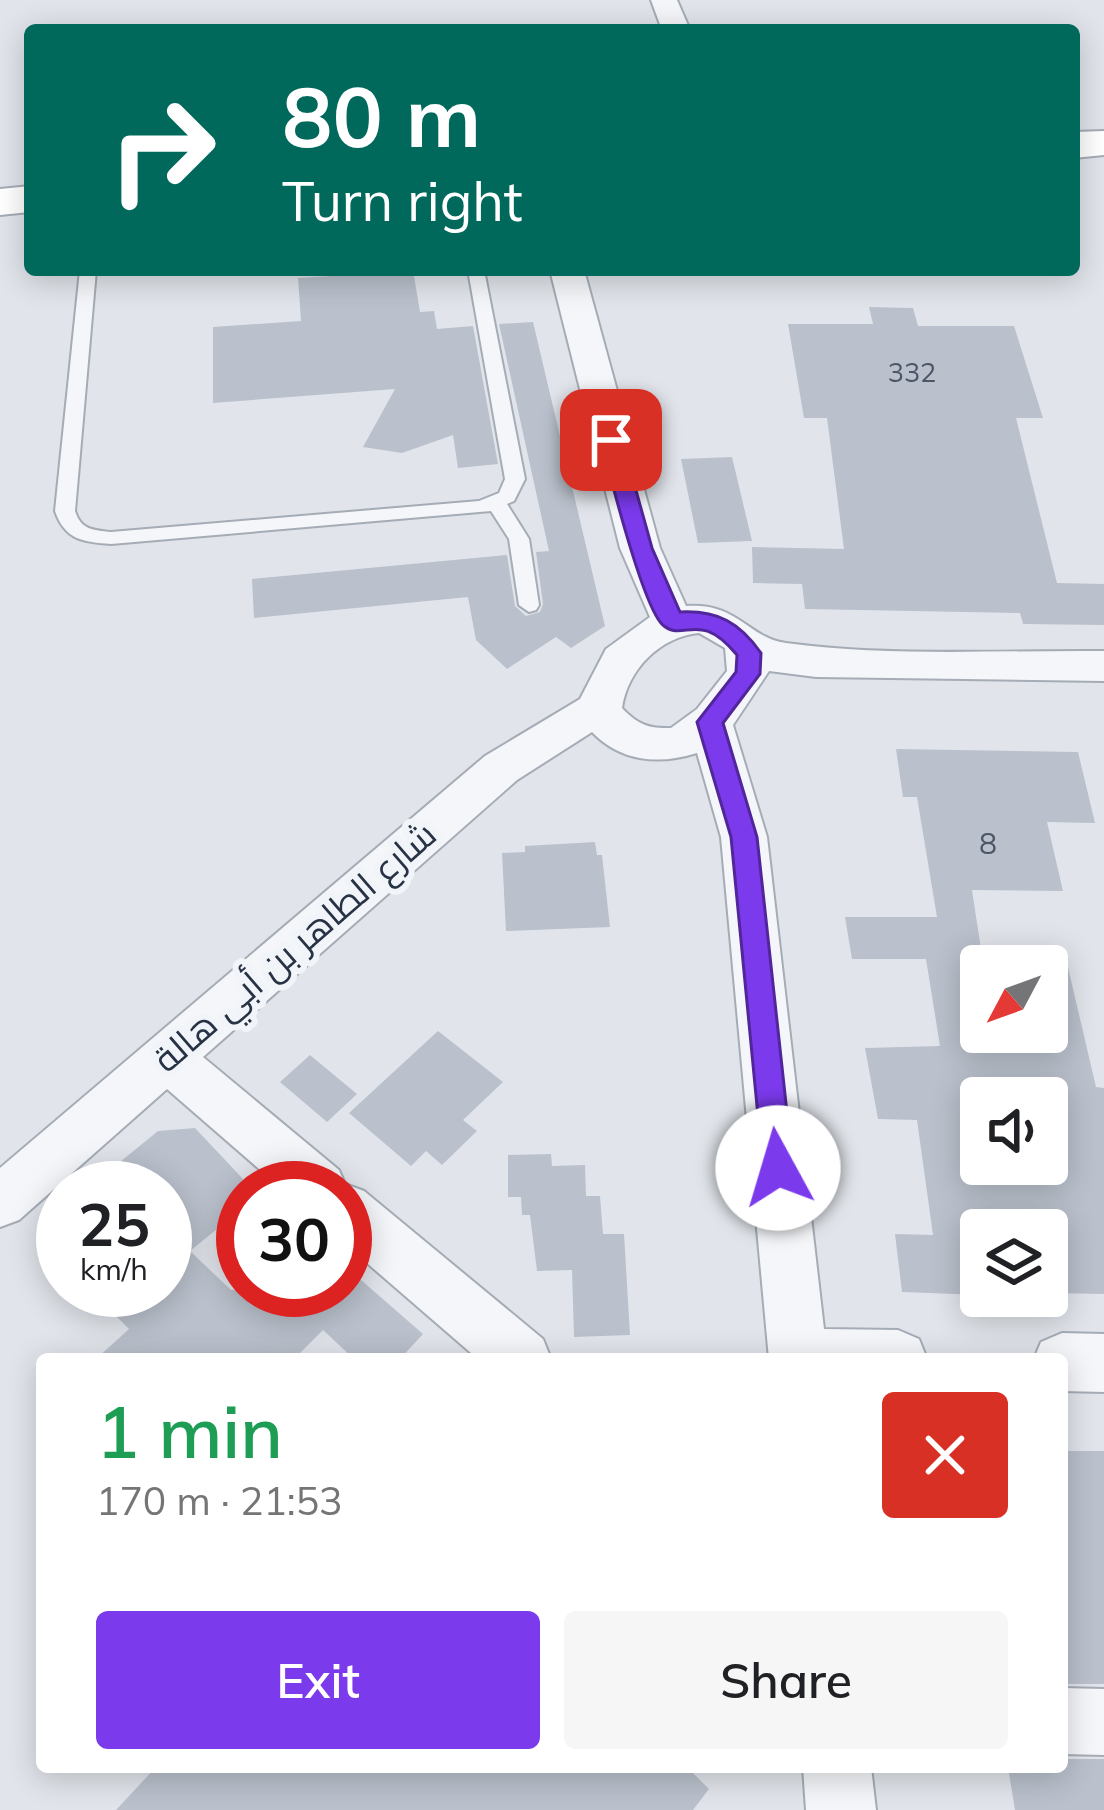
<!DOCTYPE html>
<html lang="en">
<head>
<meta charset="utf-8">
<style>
  :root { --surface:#fff; --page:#f6f6f6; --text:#202124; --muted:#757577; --accent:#7c3aed }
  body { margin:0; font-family:Mulish,Cairo,sans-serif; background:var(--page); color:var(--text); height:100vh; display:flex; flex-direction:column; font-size:45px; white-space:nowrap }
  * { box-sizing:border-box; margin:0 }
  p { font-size:39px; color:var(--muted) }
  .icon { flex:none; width:66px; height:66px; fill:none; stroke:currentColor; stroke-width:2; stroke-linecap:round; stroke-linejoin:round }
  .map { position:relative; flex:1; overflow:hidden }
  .sheet { position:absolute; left:36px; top:1353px; width:1032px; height:420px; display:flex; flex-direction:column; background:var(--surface); border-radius:12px; box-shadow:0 6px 30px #0003 }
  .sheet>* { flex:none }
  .top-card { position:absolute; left:24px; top:24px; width:1056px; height:252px; border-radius:12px; box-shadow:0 6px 30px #0003; background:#00695c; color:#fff; overflow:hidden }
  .needle { width:78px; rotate:229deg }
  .buttons { position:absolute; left:960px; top:945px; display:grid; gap:24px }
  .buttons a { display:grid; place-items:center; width:108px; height:108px; border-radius:12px; background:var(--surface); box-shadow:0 6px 30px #0003; font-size:60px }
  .speed { position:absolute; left:36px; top:1161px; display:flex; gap:24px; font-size:60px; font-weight:700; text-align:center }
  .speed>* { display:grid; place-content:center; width:156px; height:156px; border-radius:50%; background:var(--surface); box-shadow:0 6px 30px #0003; line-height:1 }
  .speed small { font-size:30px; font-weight:400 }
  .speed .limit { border:18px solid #d22; background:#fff; color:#111 }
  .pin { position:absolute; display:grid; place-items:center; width:102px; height:102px; color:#fff; margin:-51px; border-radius:24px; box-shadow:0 6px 18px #0006 }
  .me { position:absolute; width:132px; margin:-66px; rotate:354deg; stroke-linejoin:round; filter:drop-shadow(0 0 9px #0008) }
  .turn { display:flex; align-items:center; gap:42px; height:252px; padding:0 60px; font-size:54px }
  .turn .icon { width:156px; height:156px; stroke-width:2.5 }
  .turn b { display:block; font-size:84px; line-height:102px }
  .round { display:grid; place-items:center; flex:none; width:126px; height:126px; border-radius:12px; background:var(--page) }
  .summary { display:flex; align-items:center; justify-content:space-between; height:204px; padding:0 60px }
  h1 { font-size:72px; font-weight:600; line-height:90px; color:#1e9e55 }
  .action { display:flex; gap:24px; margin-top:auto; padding:24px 60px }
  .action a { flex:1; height:138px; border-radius:12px; background:var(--accent); color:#fff; font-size:48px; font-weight:600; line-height:138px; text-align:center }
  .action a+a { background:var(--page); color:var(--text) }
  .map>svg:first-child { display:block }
  .building { fill:#bac1cc; fill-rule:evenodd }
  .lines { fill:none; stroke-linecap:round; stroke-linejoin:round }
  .lane-casing { stroke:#a5acb6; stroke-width:4 }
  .street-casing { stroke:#a5acb6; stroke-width:4 }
  .secondary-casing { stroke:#a5acb6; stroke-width:4 }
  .lane { fill:#f4f6f9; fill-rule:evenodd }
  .street { fill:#f4f6f9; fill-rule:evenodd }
  .secondary { fill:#fff; fill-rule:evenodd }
  .route { fill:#7c3aed; stroke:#51269a; stroke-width:3 }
  .labels { text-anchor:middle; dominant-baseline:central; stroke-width:12; stroke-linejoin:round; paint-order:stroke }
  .far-number-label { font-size:27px; fill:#4c5667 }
  .number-label { font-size:30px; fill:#4c5667 }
  .street-label { font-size:36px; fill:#273245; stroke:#f1f4f8 }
</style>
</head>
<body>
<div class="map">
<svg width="1104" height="1810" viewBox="0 0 1104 1810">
  <rect width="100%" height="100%" fill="#e1e5eb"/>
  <path class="building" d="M347 270H413L420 312 434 311 437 329 473 326 498 464 458 468 453 435 402 453 363 447 395 389 213 403V327L301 321 298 278 347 275Z
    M869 307 913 308 918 326H1014L1043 418H1016L1057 583 1104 584V625L1023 624 1020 613 805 609 802 584 753 583 752 547 844 549 827 418H804L788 324H873Z
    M533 322 605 626 571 648 556 637 507 669 476 640 468 597 254 618 252 579 507 555 515 606 526 616 540 612 543 604 536 552 549 551 499 324Z
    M732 457 752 541 698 543 681 459Z
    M896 749 1078 752 1095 823 1047 822 1063 891 972 890 983 962 1067 963 1096 1087 1104 1088V1294L1047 1293V1230H981V1295L902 1292 895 1234 933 1235 917 1120 878 1119 865 1048 940 1046 926 959H852L845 917H937L917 797H903ZM981 966H1047V1032H981ZM981 1098H1047V1164H981Z
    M595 842 597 855H602L610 927 506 931 502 853 525 852V846Z
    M438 1031 503 1082 463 1120 477 1131 442 1165 426 1151 411 1166 349 1113Z
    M310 1055 357 1094 327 1122 280 1082Z
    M195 1128 243 1179V1208L190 1251 231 1290H345V1266L423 1334 400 1359H354L323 1330 294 1359H96L129 1329 112 1312 136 1290H165V1188H88L158 1131Z
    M551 1154 552 1166 585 1165 586 1196H600L603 1234H624L630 1335 574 1337 572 1270 537 1271 530 1215H522L521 1197H508V1155Z
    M1062 1451H1104V1684H1062Z
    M1062 1759H1104V1810H1015L1008 1767H1062Z
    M156 1767H687L709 1789 693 1810H116Z"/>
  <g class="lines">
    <defs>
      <path id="lane" d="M80 270H96L75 511C81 530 93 530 111 532L479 501 499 493 505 479 468 270H484L525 479 514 501 507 504 529 539 539 605 536 610 529 612 519 605 509 539 491 511 111 544C83 542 65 540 55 511Z"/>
      <path id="street" d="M651 0H677L690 30H662Z
        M550 270H584L660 548 686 606C738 602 748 638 786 643 890 657 999 650 1104 651V681L816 677 769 671 733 725 767 837 824 1329 898 1330 919 1339 927 1359H769L721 837 697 753C659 765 621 762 592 732L517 780 203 1057 339 1170 345 1184 364 1191 543 1339 551 1359H478L345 1244V1188H281L167 1089 19 1220 0 1227V1168L485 756 580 699 606 649 650 617 620 548ZM699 633 725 648 727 671 697 709 671 728C649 729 637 724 622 708 628 669 660 637 699 633Z
        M1062 1333 1104 1334V1392L1062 1391V1359H1034L1041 1342Z
        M1062 1688 1104 1689V1755L1062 1754Z
        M803 1767H871L876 1810H806Z"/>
      <path id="secondary" d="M1104 131V155L1074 158V132Z
        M30 186V212L0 215V189Z"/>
    </defs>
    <use href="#lane" class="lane-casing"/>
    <use href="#street" class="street-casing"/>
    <use href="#secondary" class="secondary-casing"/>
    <use href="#lane" class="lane"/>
    <use href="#street" class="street"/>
    <use href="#secondary" class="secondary"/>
  </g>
  <path class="route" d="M611 434 622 440 652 548 680 612C718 610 740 623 761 653L760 674 723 723 757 837 793 1168 789 1178 778 1182 767 1178 763 1168 731 837 697 722 736 672 737 655C699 609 685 642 664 626 643 611 609 471 601 440Z"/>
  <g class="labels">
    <g class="far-number-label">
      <text x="912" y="372">332</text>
    </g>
    <g class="number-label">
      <text x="988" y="843">8</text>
    </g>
    <g class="street-label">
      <text transform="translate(294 946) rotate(-41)">شارع الطاهر بن أبي هالة</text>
    </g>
  </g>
</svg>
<div class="buttons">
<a><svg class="needle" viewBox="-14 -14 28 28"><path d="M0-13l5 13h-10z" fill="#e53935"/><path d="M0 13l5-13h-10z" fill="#757577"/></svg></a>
<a><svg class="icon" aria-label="sound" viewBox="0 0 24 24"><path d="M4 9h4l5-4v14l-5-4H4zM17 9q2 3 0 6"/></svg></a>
<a><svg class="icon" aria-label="layers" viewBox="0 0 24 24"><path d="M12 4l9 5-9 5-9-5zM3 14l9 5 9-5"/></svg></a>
</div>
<div class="speed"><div>25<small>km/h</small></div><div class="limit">30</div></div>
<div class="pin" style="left:611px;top:440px;background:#d93025"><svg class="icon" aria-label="arrive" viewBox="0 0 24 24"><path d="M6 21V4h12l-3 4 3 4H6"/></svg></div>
<svg class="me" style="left:778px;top:1168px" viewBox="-20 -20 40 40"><circle r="19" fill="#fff"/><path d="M0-13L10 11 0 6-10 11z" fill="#7c3aed"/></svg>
<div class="top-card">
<div class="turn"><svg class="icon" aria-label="right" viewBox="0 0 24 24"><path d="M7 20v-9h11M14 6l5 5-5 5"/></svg><div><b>80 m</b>Turn right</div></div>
</div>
<section class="sheet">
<div class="summary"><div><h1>1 min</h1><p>170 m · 21:53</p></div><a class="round" style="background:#d93025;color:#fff"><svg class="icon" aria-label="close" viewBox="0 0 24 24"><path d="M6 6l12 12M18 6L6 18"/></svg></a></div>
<div class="action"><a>Exit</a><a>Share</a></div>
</section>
</div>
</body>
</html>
